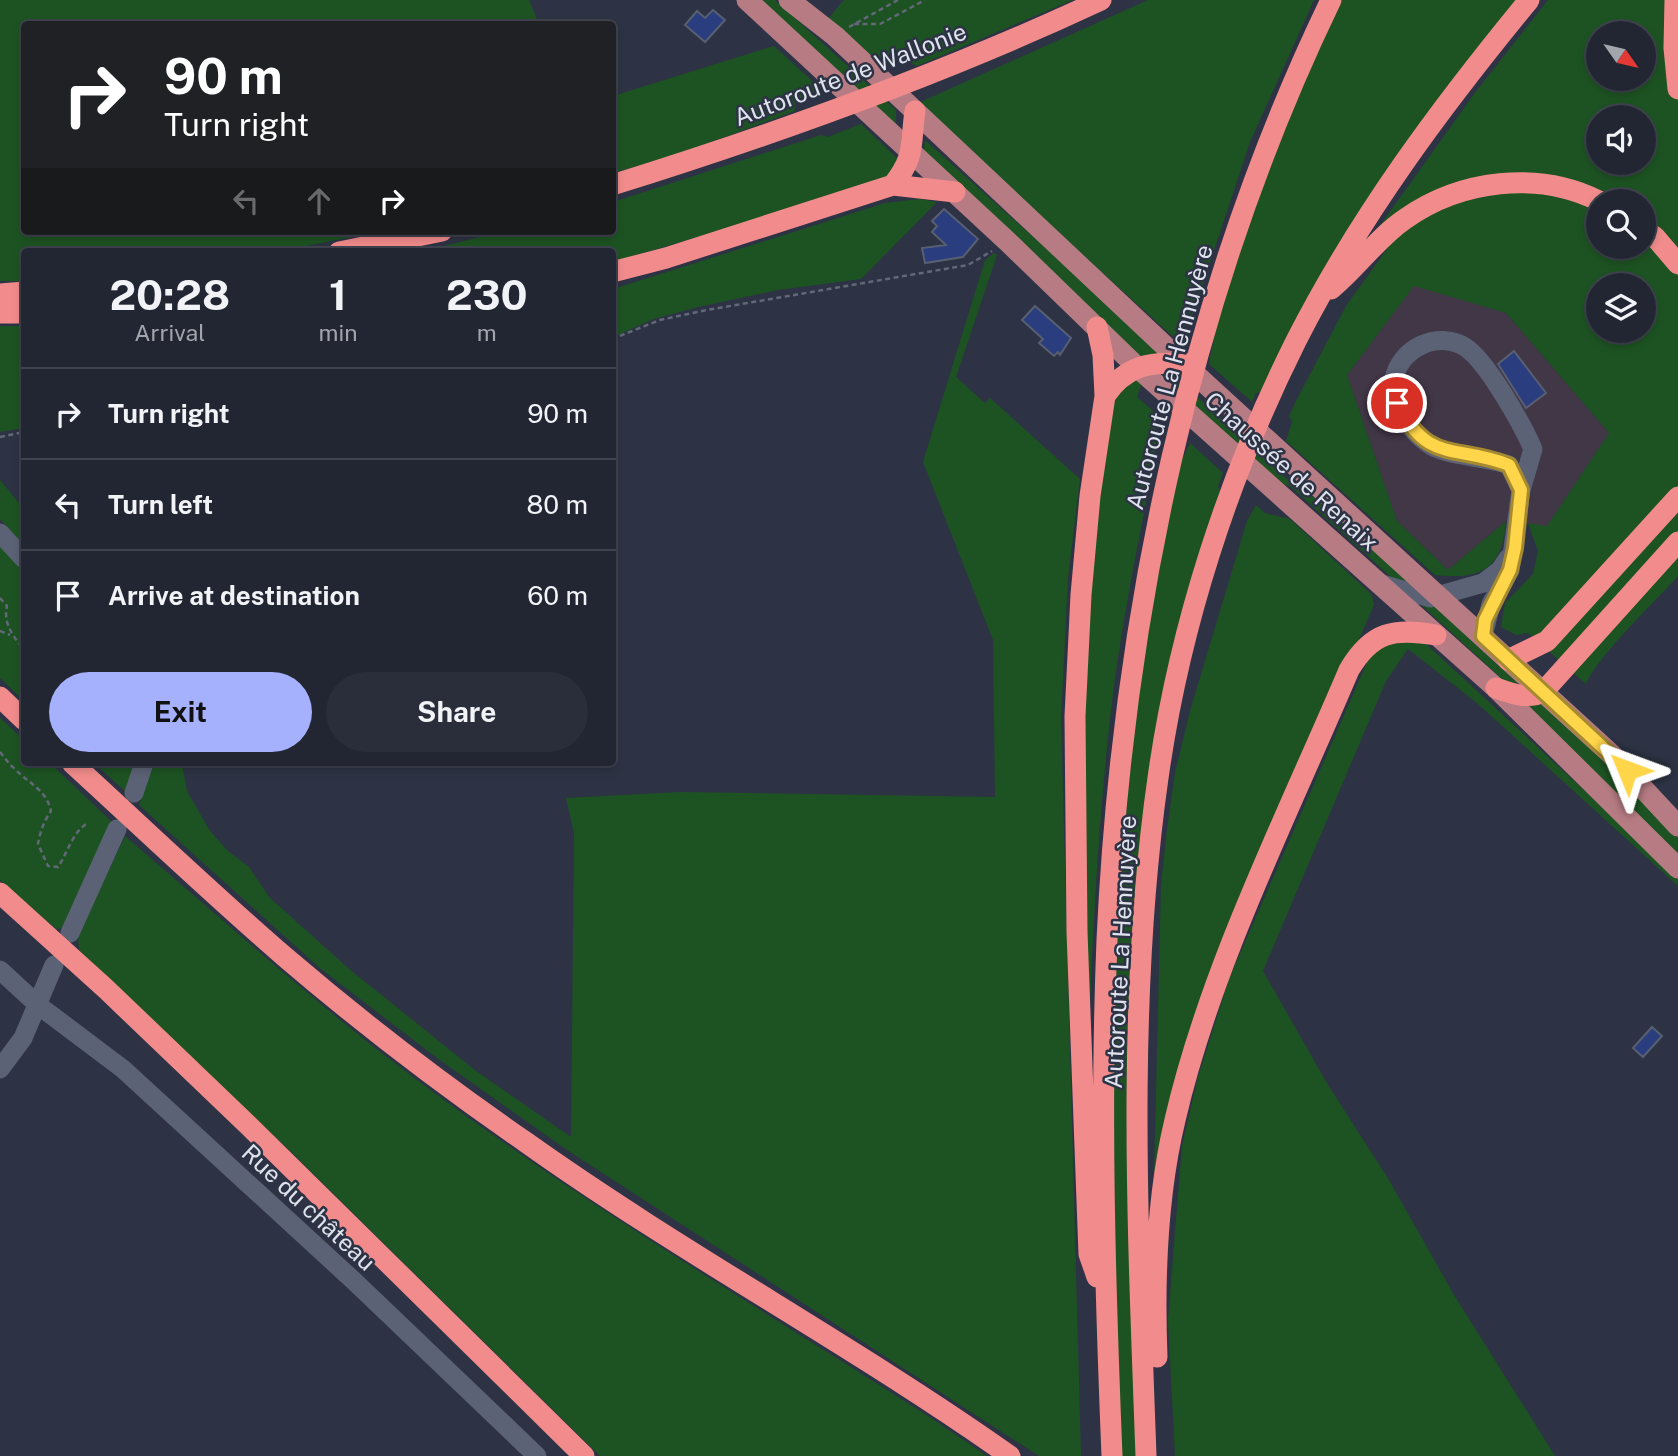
<!DOCTYPE html>
<html lang="en">
<head>
<meta charset="utf-8">
<style>
  :root { --surface:#222633; --page:#2a2e3b; --text:#f1f3f6; --muted:#a2a5ac; --line:#3f434e; --accent:#a5b1fc }
  body { margin:0; font-family:"Public Sans",sans-serif; background:var(--page); color:var(--text); height:100vh; display:flex; flex-direction:column; font-size:26px; white-space:nowrap }
  * { box-sizing:border-box; margin:0 }
  p { font-size:23px; color:var(--muted) }
  .icon { flex:none; width:38px; height:38px; fill:none; stroke:currentColor; stroke-width:2; stroke-linecap:round; stroke-linejoin:round }
  .map { position:relative; flex:1; overflow:hidden }
  .drawer { position:absolute; left:21px; top:248px; width:595px; height:518px; display:flex; flex-direction:column; background:var(--surface); border-radius:7px; box-shadow:0 4px 10px #0003,0 0 0 2px var(--line) }
  .drawer>* { flex:none }
  .hud { position:absolute; left:21px; top:21px; width:595px; height:214px; border-radius:7px; box-shadow:0 4px 10px #0003,0 0 0 2px var(--line); background:#202124; color:#fff; overflow:hidden }
  .needle { width:46px; rotate:124deg }
  .fabs { position:absolute; left:1586px; top:21px; display:grid; gap:14px }
  .fabs a { display:grid; place-items:center; width:70px; height:70px; border-radius:50%; background:var(--surface); box-shadow:0 4px 10px #0003,0 0 0 2px var(--line); font-size:35px }
  .pin { position:absolute; display:grid; place-items:center; width:60px; height:60px; color:#fff; margin:-30px; border:4px solid #fff; border-radius:50%; box-shadow:0 2px 7px #0007 }
  .me { position:absolute; width:77px; margin:-38px; rotate:314deg; stroke-linejoin:round; filter:drop-shadow(0 0 5px #0008) }
  .turn { display:flex; align-items:center; gap:24px; height:147px; padding:0 28px; font-size:32px }
  .turn .icon { width:91px; height:91px; stroke-width:2.5 }
  .turn b { display:block; font-size:49px; line-height:60px }
  .lanes { display:flex; align-items:center; height:66px; padding:0 28px; background:#0003; justify-content:center; gap:35px; direction:ltr }
  .lanes .off { opacity:.35 }
  .eta { display:flex; justify-content:space-evenly; align-items:center; height:119px; text-align:center }
  .eta b { font-size:42px; font-weight:700; line-height:49px }
  .cta { display:flex; gap:14px; margin-top:auto; padding:14px 28px }
  .cta a { flex:1; height:80px; border-radius:42px; background:var(--accent); color:#111; font-size:28px; font-weight:700; line-height:80px; text-align:center }
  .cta a+a { background:var(--page); color:var(--text) }
  ul { padding:0; list-style:none }
  li { display:flex; align-items:center; gap:21px; height:91px; padding:0 28px; border-top:2px solid var(--line) }
  li div { flex:1 }
  li b { display:block; font-size:26px }
  li em { font-style:normal }
  .map>svg:first-child { display:block }
  .industrial { fill:#413747 }
  .green { fill:#1d5322; fill-rule:evenodd }
  .building { fill:#2a3d7e; stroke:#575f71; stroke-width:2 }
  .lines { fill:none; stroke-linecap:round; stroke-linejoin:round }
  .path { stroke:#626877; stroke-width:2.5; stroke-dasharray:5 3.5; stroke-linecap:butt }
  .minor { stroke:#5b6275; stroke-width:19 }
  .major { stroke:#b67b83; stroke-width:21 }
  .highway { stroke:#f28c8c; stroke-width:21 }
  .route-casing { stroke:#a68a30; stroke-width:18 }
  .route { stroke:#ffd54a; stroke-width:12 }
  .labels { text-anchor:middle; dominant-baseline:central; stroke-width:5; stroke-linejoin:round; paint-order:stroke }
  .street-label { font-size:24px; fill:#dfe3ee; stroke:#2d3344 }
</style>
</head>
<body>
<div class="map">
<svg width="1678" height="1456" viewBox="0 0 1678 1456">
  <rect width="100%" height="100%" fill="#2d3344"/>
  <path class="industrial" d="M1414 285 1506 313 1609 433 1547 526 1506 521 1448 570 1397 521 1347 375Z"/>
  <path class="green" d="M0 0H529L539 24H24V231H383L275 252H24V281H0Z
    M755 0H775L896 110V131Z
    M844 0H1073L917 66 900 59 874 65 827 20Z
    M1148 0H1314L1250 142 1190 323 1182 329 1179 342 916 104Z
    M1339 0H1518L1446 88 1386 173 1263 392 1256 393 1252 402 1209 364C1231 237 1287 117 1339 0Z
    M1548 0H1678V576C1655 602 1598 655 1586 684L1528 633 1516 635 1501 627 1505 603 1533 574 1538 551 1528 523 1547 526 1609 433 1506 313 1414 286 1347 375 1397 521 1448 570 1506 521C1502 569 1482 580 1435 575L1286 441 1292 422 1289 416 1296 401 1346 306 1387 249 1379 227 1474 94ZM1598 33H1643V79H1598ZM1598 117H1643V163H1598ZM1598 201H1643V247H1598ZM1598 285H1643V331H1598Z
    M774 46 823 91 795 102V111L676 155 613 173V96Z
    M861 124 898 159 900 165 879 183 613 262 612 252H420L504 231H612L613 202 821 135 828 137Z
    M925 140 1167 357 1142 361 923 156Z
    M919 199 937 202 861 279 778 290 698 307 654 319 613 337V289L885 203Z
    M994 253 997 255 956 377 985 403 990 398 1080 479 1068 578 1061 719 1081 1456H1039L567 1150 437 1058 321 969 139 805 153 763H182L187 791 210 831 228 851 249 867 269 897 348 968 476 1071 571 1137 574 833 566 798 680 792 995 797 993 640 923 462 985 260Z
    M0 326H24V428L0 432Z
    M1164 373 1178 379 1287 479 1329 508 1422 590 1391 577 1290 486 1282 484 1168 384Z
    M1135 378 1142 383 1137 397 1159 416 1156 430 1159 437C1141 528 1122 618 1111 710 1099 816 1093 922 1089 1029L1081 788 1087 570 1112 398Z
    M1190 443 1223 473 1218 487 1221 492 1150 770 1138 1456H1120L1110 1158 1118 894 1139 682 1157 570 1180 458 1184 456Z
    M0 480 24 509V545L0 519Z
    M1256 505 1265 513 1290 519 1372 595 1374 605 1226 942 1153 1219 1161 885 1167 829 1175 773 1190 711 1247 521Z
    M0 540 24 566V701L0 678Z
    M1415 599 1436 605 1519 681 1516 685 1503 680Z
    M1388 640 1424 642 1678 877V886L1477 703 1408 649 1386 681 1263 971 1328 1085 1389 1180 1454 1295 1555 1456H1175L1168 1320 1182 1146 1198 1077 1229 979 1372 651Z
    M1524 702H1542L1618 774 1678 836V855Z
    M0 718 24 740V763H50L113 823 66 928 56 929 0 880Z
    M94 763H137L127 793Z
    M125 836C220 917 313 1002 413 1077 578 1201 758 1307 931 1418L987 1456H600L286 1147 79 950 78 936Z"/>
  <path class="building" d="M713 10 725 20 705 42 685 25 697 11 705 18Z
    M944 209 978 239 963 257 925 263 922 248 946 245 932 232 937 226 932 221Z
    M1035 306 1071 338 1060 355 1058 352 1054 356 1039 343 1043 339 1022 320Z
    M1514 351 1546 393 1526 408 1498 364Z
    M1652 1027 1662 1036 1643 1057 1633 1048Z"/>
  <g class="lines">
    <path class="path" d="M854 24H880L925 0
      M849 27 898 0
      M612 339 660 320 707 310 968 265 992 251
      M0 437 24 432
      M0 598 7 606C3 623 13 637 24 649
      M0 631 10 635
      M0 752C5 758 9 764 15 769 29 784 46 789 51 811 44 821 40 832 38 844L48 866 58 867C68 852 73 831 88 823"/>
    <path class="minor" d="M0 533 24 559
      M1379 583 1430 598 1483 583 1500 570 1508 558
      M1483 636 1491 604 1510 570 1521 490 1533 449C1522 424 1487 361 1465 347 1438 330 1400 348 1394 379 1389 401 1410 430 1427 443 1444 457 1486 456 1509 465L1521 490
      M134 793 144 763
      M70 933 117 829
      M0 970 38 1005 123 1069 354 1281 537 1456
      M0 1069 23 1038 54 965"/>
    <path class="major" d="M747 0 1007 241 1138 368 1496 688 1678 868
      M789 0 835 36 1184 364 1611 754 1678 826"/>
    <path class="highway" d="M1675 0 1674 48 1678 89
      M612 185C779 133 943 74 1101 0
      M893 185C916 155 910 146 915 111
      M1643 229 1655 237 1678 264
      M339 252 442 231
      M612 272 666 258 893 185 955 192
      M1331 289C1357 268 1377 238 1405 219 1460 180 1538 170 1599 201
      M0 294 24 292
      M0 313H24
      M1097 327 1103 355 1105 396 1090 496 1081 595 1075 716 1077 932 1089 1254 1097 1277
      M1105 396C1125 366 1150 361 1184 364
      M1508 660 1547 641 1678 497
      M1496 688C1510 693 1528 700 1543 692L1678 542
      M0 697 24 720
      M72 763C143 828 212 894 285 957 362 1023 443 1085 527 1143 683 1254 853 1345 1010 1456
      M0 893 106 989 249 1126 584 1456
      M1157 1357C1154 1280 1157 1195 1175 1120 1210 968 1288 814 1349 670 1372 631 1394 628 1436 635
      M1112 1456C1105 1284 1100 1112 1107 940 1122 617 1190 292 1331 0
      M1146 1456C1138 1231 1126 1002 1158 778 1179 628 1228 477 1296 341 1359 217 1441 107 1529 0"/>
  </g>
  <g class="lines">
    <defs>
      <path id="route" d="M1397 403C1428 465 1456 444 1509 465L1521 490 1515 548 1510 570 1485 620 1483 636 1627 770"/>
    </defs>
    <use href="#route" class="route-casing"/>
    <use href="#route" class="route"/>
  </g>
  <g class="labels">
    <g class="street-label">
      <text transform="translate(850 74) rotate(-21)">Autoroute de Wallonie</text>
      <text transform="translate(1169 377) rotate(-75)">Autoroute La Hennuyère</text>
      <text transform="translate(1292 471) rotate(42)">Chaussée de Renaix</text>
      <text transform="translate(1120 952) rotate(-87)">Autoroute La Hennuyère</text>
      <text transform="translate(309 1207) rotate(43)">Rue du château</text>
    </g>
  </g>
</svg>
<div class="fabs">
<a><svg class="needle" viewBox="-14 -14 28 28"><path d="M0-13l5 13h-10z" fill="#e53935"/><path d="M0 13l5-13h-10z" fill="#a2a5ac"/></svg></a>
<a><svg class="icon" aria-label="sound" viewBox="0 0 24 24"><path d="M4 9h4l5-4v14l-5-4H4zM17 9q2 3 0 6"/></svg></a>
<a><svg class="icon" aria-label="search" viewBox="0 0 24 24"><circle cx="10" cy="10" r="6"/><path d="M15 15l6 6"/></svg></a>
<a><svg class="icon" aria-label="layers" viewBox="0 0 24 24"><path d="M12 4l9 5-9 5-9-5zM3 14l9 5 9-5"/></svg></a>
</div>
<div class="pin" style="left:1397px;top:403px;background:#d93025"><svg class="icon" aria-label="arrive" viewBox="0 0 24 24"><path d="M6 21V4h12l-3 4 3 4H6"/></svg></div>
<svg class="me" style="left:1627px;top:770px" viewBox="-20 -20 40 40"><path d="M0-17L14 15 0 8-14 15z" fill="#ffd54a" stroke="#fff" stroke-width="4"/></svg>
<div class="hud">
<div class="turn"><svg class="icon" aria-label="right" viewBox="0 0 24 24"><path d="M7 20v-9h11M14 6l5 5-5 5"/></svg><div><b>90 m</b>Turn right</div></div>
<div class="lanes"><svg class="icon off" aria-label="left" viewBox="0 0 24 24"><path d="M17 20v-9H6M10 6l-5 5 5 5"/></svg><svg class="icon off" aria-label="ahead" viewBox="0 0 24 24"><path d="M12 20V5M6 11l6-6 6 6"/></svg><svg class="icon" aria-label="right" viewBox="0 0 24 24"><path d="M7 20v-9h11M14 6l5 5-5 5"/></svg></div>
</div>
<section class="drawer">
<div class="eta">
<div><b>20:28</b><p>Arrival</p></div>
<div><b>1</b><p>min</p></div>
<div><b>230</b><p>m</p></div>
</div>
<ul>
<li><svg class="icon" aria-label="right" viewBox="0 0 24 24"><path d="M7 20v-9h11M14 6l5 5-5 5"/></svg><div><b>Turn right</b></div><em>90 m</em></li>
<li><svg class="icon" aria-label="left" viewBox="0 0 24 24"><path d="M17 20v-9H6M10 6l-5 5 5 5"/></svg><div><b>Turn left</b></div><em>80 m</em></li>
<li><svg class="icon" aria-label="arrive" viewBox="0 0 24 24"><path d="M6 21V4h12l-3 4 3 4H6"/></svg><div><b>Arrive at destination</b></div><em>60 m</em></li>
</ul>
<div class="cta"><a>Exit</a><a>Share</a></div>
</section>
</div>
</body>
</html>
